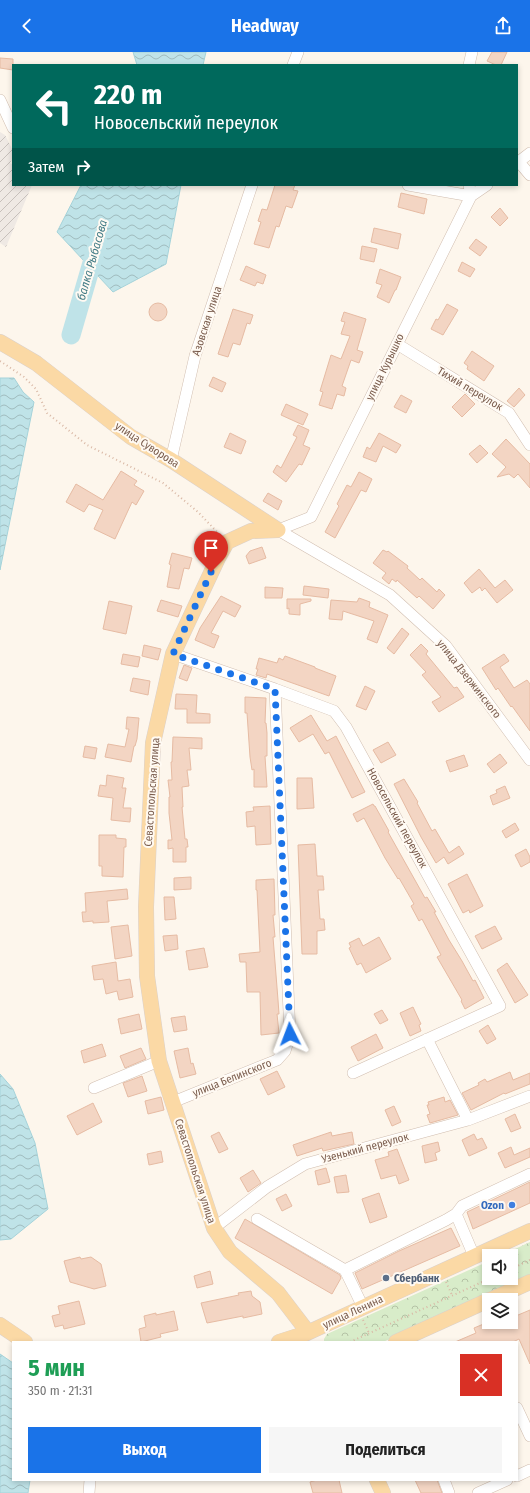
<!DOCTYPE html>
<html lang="ru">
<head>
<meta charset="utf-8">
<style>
  :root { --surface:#fff; --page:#f6f6f6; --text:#222; --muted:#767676; --accent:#1a73e8 }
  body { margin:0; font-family:"Fira Sans Condensed",sans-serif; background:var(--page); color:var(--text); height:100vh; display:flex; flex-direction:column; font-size:15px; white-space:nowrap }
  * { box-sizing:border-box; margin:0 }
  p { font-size:13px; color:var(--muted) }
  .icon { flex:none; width:22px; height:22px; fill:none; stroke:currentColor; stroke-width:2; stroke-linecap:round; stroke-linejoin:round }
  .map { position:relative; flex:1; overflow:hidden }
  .drawer { position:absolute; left:12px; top:1289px; width:506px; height:140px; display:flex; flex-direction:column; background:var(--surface); border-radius:0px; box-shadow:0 2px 6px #0003 }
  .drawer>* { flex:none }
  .banner { position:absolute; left:12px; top:12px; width:506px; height:122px; border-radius:0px; box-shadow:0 2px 6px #0003; background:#00695c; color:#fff; overflow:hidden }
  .controls { position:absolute; left:482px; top:1197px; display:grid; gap:8px }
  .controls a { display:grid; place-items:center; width:36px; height:36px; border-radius:0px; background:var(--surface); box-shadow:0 2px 6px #0003; font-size:20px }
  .pin { position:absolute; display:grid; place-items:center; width:34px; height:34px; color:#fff; margin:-41px -17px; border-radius:50% 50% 50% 0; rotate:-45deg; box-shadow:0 0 4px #0007 }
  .pin .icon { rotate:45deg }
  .me { position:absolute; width:44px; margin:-22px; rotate:357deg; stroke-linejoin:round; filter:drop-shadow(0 0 3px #0008) }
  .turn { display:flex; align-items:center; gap:14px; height:84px; padding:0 16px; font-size:18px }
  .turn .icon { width:52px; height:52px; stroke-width:2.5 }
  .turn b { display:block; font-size:28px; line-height:34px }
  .then { display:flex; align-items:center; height:38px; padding:0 16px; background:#0003; gap:8px; font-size:15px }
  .round { display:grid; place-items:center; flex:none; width:42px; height:42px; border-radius:0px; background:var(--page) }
  .headline { display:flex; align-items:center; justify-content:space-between; height:68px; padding:0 16px }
  h1 { font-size:24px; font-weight:700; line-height:30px; color:#1e9e55 }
  .primary-button { display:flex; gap:8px; margin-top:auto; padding:8px 16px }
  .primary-button a { flex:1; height:46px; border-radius:0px; background:var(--accent); color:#fff; font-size:16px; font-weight:700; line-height:46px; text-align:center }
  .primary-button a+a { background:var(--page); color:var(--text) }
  header { display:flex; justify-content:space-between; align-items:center; height:52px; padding:0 16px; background:var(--accent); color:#fff; font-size:18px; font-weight:700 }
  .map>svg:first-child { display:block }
  .industrial { fill:url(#industrial-furrows) }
  .park { fill:url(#park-crowns) }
  .water { fill:url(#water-waves); stroke:#a5d3da }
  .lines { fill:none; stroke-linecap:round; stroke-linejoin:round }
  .river { stroke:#bfe3e8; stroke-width:19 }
  .building { fill:#f3d5c3; stroke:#e6bba3 }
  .minor-casing { stroke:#d1beb0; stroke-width:12 }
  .major-casing { stroke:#dad1cd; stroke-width:16 }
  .path { stroke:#d9b8a5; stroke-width:2; stroke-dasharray:1 3; stroke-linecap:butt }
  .minor { stroke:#fff; stroke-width:11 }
  .major { stroke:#fbd9a5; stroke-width:15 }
  .route { stroke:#1a73e8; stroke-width:7; stroke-dasharray:0 12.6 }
  .shop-dot { fill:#3f7fe0; stroke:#fffaf3; stroke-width:1.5 }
  .service-dot { fill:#5c6f8a; stroke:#fffaf3; stroke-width:1.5 }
  .labels { text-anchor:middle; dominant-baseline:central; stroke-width:4; stroke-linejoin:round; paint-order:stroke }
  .street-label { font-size:11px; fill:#7a5c4d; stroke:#fffaf3 }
  .shop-label { font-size:11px; font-weight:bold; fill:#366cbe; stroke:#fffaf3; text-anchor:end }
  .service-label { font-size:11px; font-weight:bold; fill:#4e5e75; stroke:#fffaf3; text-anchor:start }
  .water-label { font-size:12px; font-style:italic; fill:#437c86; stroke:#fffaf3 }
</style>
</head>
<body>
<header><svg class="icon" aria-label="back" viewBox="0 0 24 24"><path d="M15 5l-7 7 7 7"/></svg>Headway<svg class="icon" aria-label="share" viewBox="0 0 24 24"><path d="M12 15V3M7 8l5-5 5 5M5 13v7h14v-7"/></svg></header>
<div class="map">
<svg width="530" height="1441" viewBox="0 0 530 1441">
  <defs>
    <pattern id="industrial-furrows" width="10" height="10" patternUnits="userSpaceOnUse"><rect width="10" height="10" fill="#efe9e4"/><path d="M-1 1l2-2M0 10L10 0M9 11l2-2" fill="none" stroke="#c7c0bb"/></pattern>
    <pattern id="park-crowns" width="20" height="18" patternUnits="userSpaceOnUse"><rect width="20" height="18" fill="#d8ecc9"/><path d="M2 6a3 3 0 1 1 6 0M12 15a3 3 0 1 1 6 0" fill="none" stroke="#b4c2a5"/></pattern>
    <pattern id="water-waves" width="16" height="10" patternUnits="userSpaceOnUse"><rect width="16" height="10" fill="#bfe3e8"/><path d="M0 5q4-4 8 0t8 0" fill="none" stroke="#a0bbbe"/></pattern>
  </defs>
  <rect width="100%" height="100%" fill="#fdf6ec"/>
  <path class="industrial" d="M0 80 5 83 13 99V105L10 111 13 113V133H32L6 195 0 191Z"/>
  <path class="park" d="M530 1190V1223L383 1290H324V1287L327 1282 489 1209V1226H511V1204H500Z"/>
  <path class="water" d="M133 0H206L203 13H137Z
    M81 133H181L166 212 113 240 57 180Z
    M0 326H14L23 340 34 350 0 518Z
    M0 1022 13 1037 35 1091 48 1157 11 1187 0 1188Z
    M0 1302 13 1311V1428H30L28 1441H0Z"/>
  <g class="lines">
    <path class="river" d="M71 283 98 190"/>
  </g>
  <path class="building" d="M492 0H507L501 13H496L487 9Z
    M0 6 13 7V18L0 16Z
    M275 133H295L293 138 298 139 292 156 286 154 279 175 276 174 269 196 254 192 261 170 258 169 262 157 267 158Z
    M401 141 427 147 424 162 398 155Z
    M500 156 508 166 500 174 491 165Z
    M374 176 401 182 398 197 371 190Z
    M476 187 487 195 480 204 469 196Z
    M362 194 377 197 374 210 360 207Z
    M462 210 475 217 470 225 458 219Z
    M246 214 266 223 263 232 257 230 255 234 240 228Z
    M380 217 401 225 396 238H395L389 251 377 245 382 233 376 231Z
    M149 260a9 9 0 1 1 18 0a9 9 0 1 1-18 0Z
    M447 252 458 258 443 283 431 277 436 267 438 268Z
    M233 257 253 263 250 272 247 271 240 293 233 291 228 305 218 302Z
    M344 260 366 267 357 298 363 300 359 311 351 308 342 334 346 336 344 344 337 342 332 357 319 353 323 340 320 339 331 303 341 307 350 284 341 282 345 270 341 269Z
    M472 299 494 314 484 329 467 317 468 314 464 311Z
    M213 325 226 331 222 340 209 334Z
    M519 336 525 343 514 355 507 349Z
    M465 342 475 352 462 365 452 355Z
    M401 343 412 349 406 361 394 355Z
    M286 352 308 362 303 373 281 363Z
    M298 373 309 378 303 393 310 396 302 413 299 412 286 430 273 420 277 413 281 416 297 385 293 383Z
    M230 381 246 389 241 402 224 395Z
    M379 381 401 393 396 401 383 394 376 410 363 405 367 395 370 397Z
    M506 387 530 412V436L518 422 514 426 509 422 497 425 506 415 492 402Z
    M480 393 488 401 477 411 469 402Z
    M121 419 137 429 134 433 144 439 136 453 132 450 115 487 94 477 103 458 89 452 84 460 66 450 76 432 103 448Z
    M359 420 372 427 366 440 361 438 335 486 325 480 339 454 337 452 347 433 351 435Z
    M268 441 282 449 278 458 263 449Z
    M262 495 266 506 249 512 246 504 250 499Z
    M383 498 387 500 388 499 408 514 407 516 420 528 422 526 437 540 439 537 445 543 433 557 419 544 417 546 397 528 396 530 392 527 389 532 382 526 386 521 373 511Z
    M172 501 192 506 189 517 184 516 179 537 167 535 171 513 169 512Z
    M479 517 495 536 505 528 513 538 497 551 485 536 482 539 480 535 472 541 464 531Z
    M304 534 329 537 328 546 303 543Z
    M265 535 283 536 282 546H265Z
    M221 544 241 554 235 565 223 559 211 581 219 584 214 596 195 588 200 576Z
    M359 546 370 550 369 555 388 563 377 591 367 587 374 569 343 559 342 568 329 567 331 548 357 550Z
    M287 547H311V549L300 552V563L289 562V556L287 557Z
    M161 548 182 554 178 565 157 559Z
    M109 549 132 554 126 582 103 577Z
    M402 576 409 582 394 602 387 596Z
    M421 592 428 599 426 602 454 636 457 635 464 645 439 660 432 650 441 645 422 623 426 620 410 603Z
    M144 593 161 597 158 608 142 604Z
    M123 602 140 605 138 615 121 612Z
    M504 602 509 609 500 615 514 636 527 628 530 632V679L512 654 511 655 498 636 496 638 482 616Z
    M285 604 315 615V616L336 624 329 644 267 622 266 626 256 623 258 617H256L259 606 277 611 279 606 283 608Z
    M184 613 192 616 187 629 179 626Z
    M133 626 150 629 148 643 130 639Z
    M365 634 375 639 366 658 356 654Z
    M176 642 197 643 196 661 210 662V671H187V657H175Z
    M245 645 266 646 265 671H266L267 681V704H265L267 735H254V717L252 718 250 705 247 661H245Z
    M311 663 327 689 336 684 365 740 352 746 329 700 325 702 313 682 299 690 290 676Z
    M127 665 139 666 137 687 135 694H134L131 710 105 705 108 692 125 695 129 677H126Z
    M173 685 202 686V697L189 696 191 718H187L189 734 182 735 183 755H182L185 787H187L188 795H186V810H173V796L168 797V788H172L169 761V745H170L168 728H172L171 710H172Z
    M388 690 396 703 381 711 373 698Z
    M85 694 97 696 95 707 83 705Z
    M500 702 507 711 494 721 487 712Z
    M464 703 468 714 450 720 446 709Z
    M107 723 124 726 122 736H126L123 756H131L130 770 111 768 113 746 98 744 100 733 106 734Z
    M297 726H312L314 756 297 757Z
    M404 727 418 750 417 751 432 779 435 777 449 801 459 794 464 802 448 812 444 805 436 811 421 785 394 732Z
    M505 734 510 746 493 753 490 744 497 741 496 738Z
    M373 752 374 754H375L389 779 388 780 425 846 427 845 436 860H434L449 888 462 909 473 929 475 928 484 946 465 957 461 949 462 948 437 905 441 903 422 867 419 869 411 854 414 852 399 826 398 827 385 806 364 766 357 770 353 762Z
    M270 754 271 792 256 793 255 774 247 775 246 760 254 759 253 755Z
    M515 771 519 778 506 786 502 779Z
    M99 783H116V786L126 787V795H124L123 825 102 824V814H99Z
    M315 792 317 824H323L324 838H318L320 867H324L325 878 317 879V902H302L298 793Z
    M526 797 530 805V810L521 815 515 803Z
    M467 822 483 854 470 861 469 858 463 861 448 832Z
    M191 825V837L174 838V826Z
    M274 827 275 863H273L275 885H273L278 948 279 962H277L279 981 261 983 260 940H247L246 910H240L239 902 260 900 257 838H256V828Z
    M127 837 128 847 107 849 109 870 93 871V869L83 870 82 860H86L85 841Z
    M164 845H174L176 867 165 868Z
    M128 873 132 904 115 907 111 875Z
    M495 874 502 887 482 897 475 884Z
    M177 883 178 897 165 899 163 884Z
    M379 885 391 907 366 921 361 911 357 913 349 896 351 895 349 891 359 886 363 894Z
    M204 896 208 915 189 918 186 899Z
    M116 910 118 929 130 927 133 945 119 948 117 939 106 942 103 927 94 928 92 914Z
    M507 911 528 943 515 951 497 918Z
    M413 955 421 972 419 973 421 979 410 984 400 961Z
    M382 958 388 968 380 972 374 962Z
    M139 962 142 977 121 982 118 967Z
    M185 964 187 978 174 980 171 966Z
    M488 973 496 987 487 992 479 979Z
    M376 982 383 996 358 1009 351 995Z
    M102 992 106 1004 84 1011 81 999Z
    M141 996 146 1007 125 1016 120 1004Z
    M188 996 191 1012 193 1011 196 1022 180 1026 174 999Z
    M277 1019 285 1035 268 1043 260 1027Z
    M510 1020 513 1028 530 1021V1032L505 1042 504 1041 471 1058 462 1041 479 1033 478 1031 485 1027 487 1030Z
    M142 1024 147 1039 128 1045 123 1031Z
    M161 1045 164 1058 148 1062 145 1049Z
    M444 1045 445 1050 450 1048 458 1063 430 1071 427 1063 430 1062 427 1053H429L428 1050Z
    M93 1051 102 1070 77 1083 67 1064Z
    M394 1054 401 1070 392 1074 385 1058Z
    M515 1062 521 1076 511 1080 505 1067Z
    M219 1080 228 1097 219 1101 211 1084Z
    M331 1080 332 1084 352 1080 354 1092 323 1099 322 1096 297 1104 293 1093Z
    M474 1082 477 1088 482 1086 487 1096 469 1104 462 1088Z
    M438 1090 440 1099 435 1101 437 1108 425 1111 422 1094Z
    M511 1095 514 1103 530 1096V1105L505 1116 498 1101Z
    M397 1097 409 1128 399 1132 396 1123 381 1127 375 1108 389 1104 388 1100Z
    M161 1099 163 1110 149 1113 147 1102Z
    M326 1116 330 1130 318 1133 315 1119Z
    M253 1118 261 1131 248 1140 240 1126Z
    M346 1123 349 1140 337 1141 334 1125Z
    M530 1130V1151L473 1177 467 1160Z
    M379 1141 387 1165 370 1171 362 1147Z
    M286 1142 292 1154 282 1159 276 1147Z
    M245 1167 340 1223 341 1226 332 1242 235 1186Z
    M451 1176 460 1194 362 1237 355 1221 399 1199Z
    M80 1205 81 1207 91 1205 101 1212 106 1234 94 1237 70 1230 64 1209Z
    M210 1219 213 1232 197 1236 194 1224Z
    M251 1239 252 1244 260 1250 262 1262 243 1266V1264L207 1271 201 1251 239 1243 238 1241Z
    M79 1249 85 1272 64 1277 63 1273 55 1275 52 1264 60 1262 58 1254Z
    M530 1258V1312L519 1287 513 1290H455L476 1281 474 1276 486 1271 489 1276 502 1270H511V1266Z
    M174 1259 178 1278 160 1282 161 1285 141 1290 139 1277 146 1275 144 1264 156 1261V1263Z
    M317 1428H339L342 1441H313L310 1430Z
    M415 1428H437L442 1441H421Z"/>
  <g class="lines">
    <defs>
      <path id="minor" d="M293 13 298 0
        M469 13 472 0
        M0 48 13 76
        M519 110 530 123
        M517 111 530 101
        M408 133 471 144
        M471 144 487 133
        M397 292 509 361 530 393
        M171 408 195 304 252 133
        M278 478 311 465 471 144 469 133
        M278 478 390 543 446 594 530 708
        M173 602 275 637 334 659 346 675 500 954 353 1021
        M427 987 468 1068
        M94 1036 159 1009
        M173 1050 277 1008 285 999 290 983 275 637
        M456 1162 474 1204
        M257 1167 345 1218
        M214 1176 267 1135 305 1112 468 1068 530 1044
        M363 1255 345 1218 446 1168 456 1162 462 1154 530 1122
        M517 1356 530 1384
        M517 1424 530 1418
        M444 1428 449 1441
        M89 1441 90 1428
        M478 1441 507 1428"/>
      <path id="major" d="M0 290 36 311 131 385 171 408 278 478
        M278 478 251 479 227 490 218 506 173 602 153 691 146 855 147 924 159 1009 214 1176 230 1200 278 1241 304 1275 307 1281
        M490 1248 530 1230
        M0 1273 25 1290
        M279 1290 307 1281 530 1179
        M396 1290 489 1248
        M377 1428 383 1441"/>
    </defs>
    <use href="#minor" class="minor-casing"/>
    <use href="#major" class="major-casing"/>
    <path class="path" d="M0 309 24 325 36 337 47 361 87 393 163 431 198 460 219 482
      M511 1217 530 1208
      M446 1230 452 1243
      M363 1268 369 1281
      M350 1290 491 1226"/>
    <use href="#minor" class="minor"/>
    <use href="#major" class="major"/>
  </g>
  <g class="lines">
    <path class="route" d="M211 520 173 602 275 637 290 982"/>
  </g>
  <circle class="shop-dot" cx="512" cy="1153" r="4"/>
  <circle class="service-dot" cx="386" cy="1226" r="4"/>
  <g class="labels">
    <g class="street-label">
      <text transform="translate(207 269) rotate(-72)">Азовская улица</text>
      <text transform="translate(385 315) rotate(-64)">улица Курышко</text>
      <text transform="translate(470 337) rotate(31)">Тихий переулок</text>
      <text transform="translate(147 393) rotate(33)">улица Суворова</text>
      <text transform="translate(469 627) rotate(52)">улица Дзержинского</text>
      <text transform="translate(152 740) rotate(-86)">Севастопольская улица</text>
      <text transform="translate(397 766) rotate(61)">Новосельский переулок</text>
      <text transform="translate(232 1026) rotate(-22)">улица Белинского</text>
      <text transform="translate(365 1096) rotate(-15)">Узенький переулок</text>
      <text transform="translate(195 1119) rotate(72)">Севастопольская улица</text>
      <text transform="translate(353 1260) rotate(-25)">улица Ленина</text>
    </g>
    <g class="shop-label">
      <text x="504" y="1153">Ozon</text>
    </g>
    <g class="service-label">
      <text x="394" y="1226">Сбербанк</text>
    </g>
    <g class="water-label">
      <text transform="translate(92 208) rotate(-74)">балка Рыбасова</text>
    </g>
  </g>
</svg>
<div class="controls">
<a><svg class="icon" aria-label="sound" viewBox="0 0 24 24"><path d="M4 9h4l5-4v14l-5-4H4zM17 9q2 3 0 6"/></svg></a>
<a><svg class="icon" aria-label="layers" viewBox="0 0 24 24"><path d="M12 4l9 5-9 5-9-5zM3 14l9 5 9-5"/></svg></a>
</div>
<div class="pin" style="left:211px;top:520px;background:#d93025"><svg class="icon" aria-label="arrive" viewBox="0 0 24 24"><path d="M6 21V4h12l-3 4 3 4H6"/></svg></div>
<svg class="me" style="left:290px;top:982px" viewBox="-20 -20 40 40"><path d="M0-17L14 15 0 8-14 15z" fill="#1a73e8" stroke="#fff" stroke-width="4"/></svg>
<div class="banner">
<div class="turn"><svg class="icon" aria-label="left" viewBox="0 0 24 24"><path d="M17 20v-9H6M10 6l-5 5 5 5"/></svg><div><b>220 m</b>Новосельский переулок</div></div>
<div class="then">Затем<svg class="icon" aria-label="right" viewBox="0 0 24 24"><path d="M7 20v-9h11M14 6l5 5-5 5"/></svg></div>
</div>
<section class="drawer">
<div class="headline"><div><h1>5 мин</h1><p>350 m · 21:31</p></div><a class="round" style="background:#d93025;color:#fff"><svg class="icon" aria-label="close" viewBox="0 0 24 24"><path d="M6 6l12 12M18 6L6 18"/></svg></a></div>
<div class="primary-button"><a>Выход</a><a>Поделиться</a></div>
</section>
</div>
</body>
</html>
